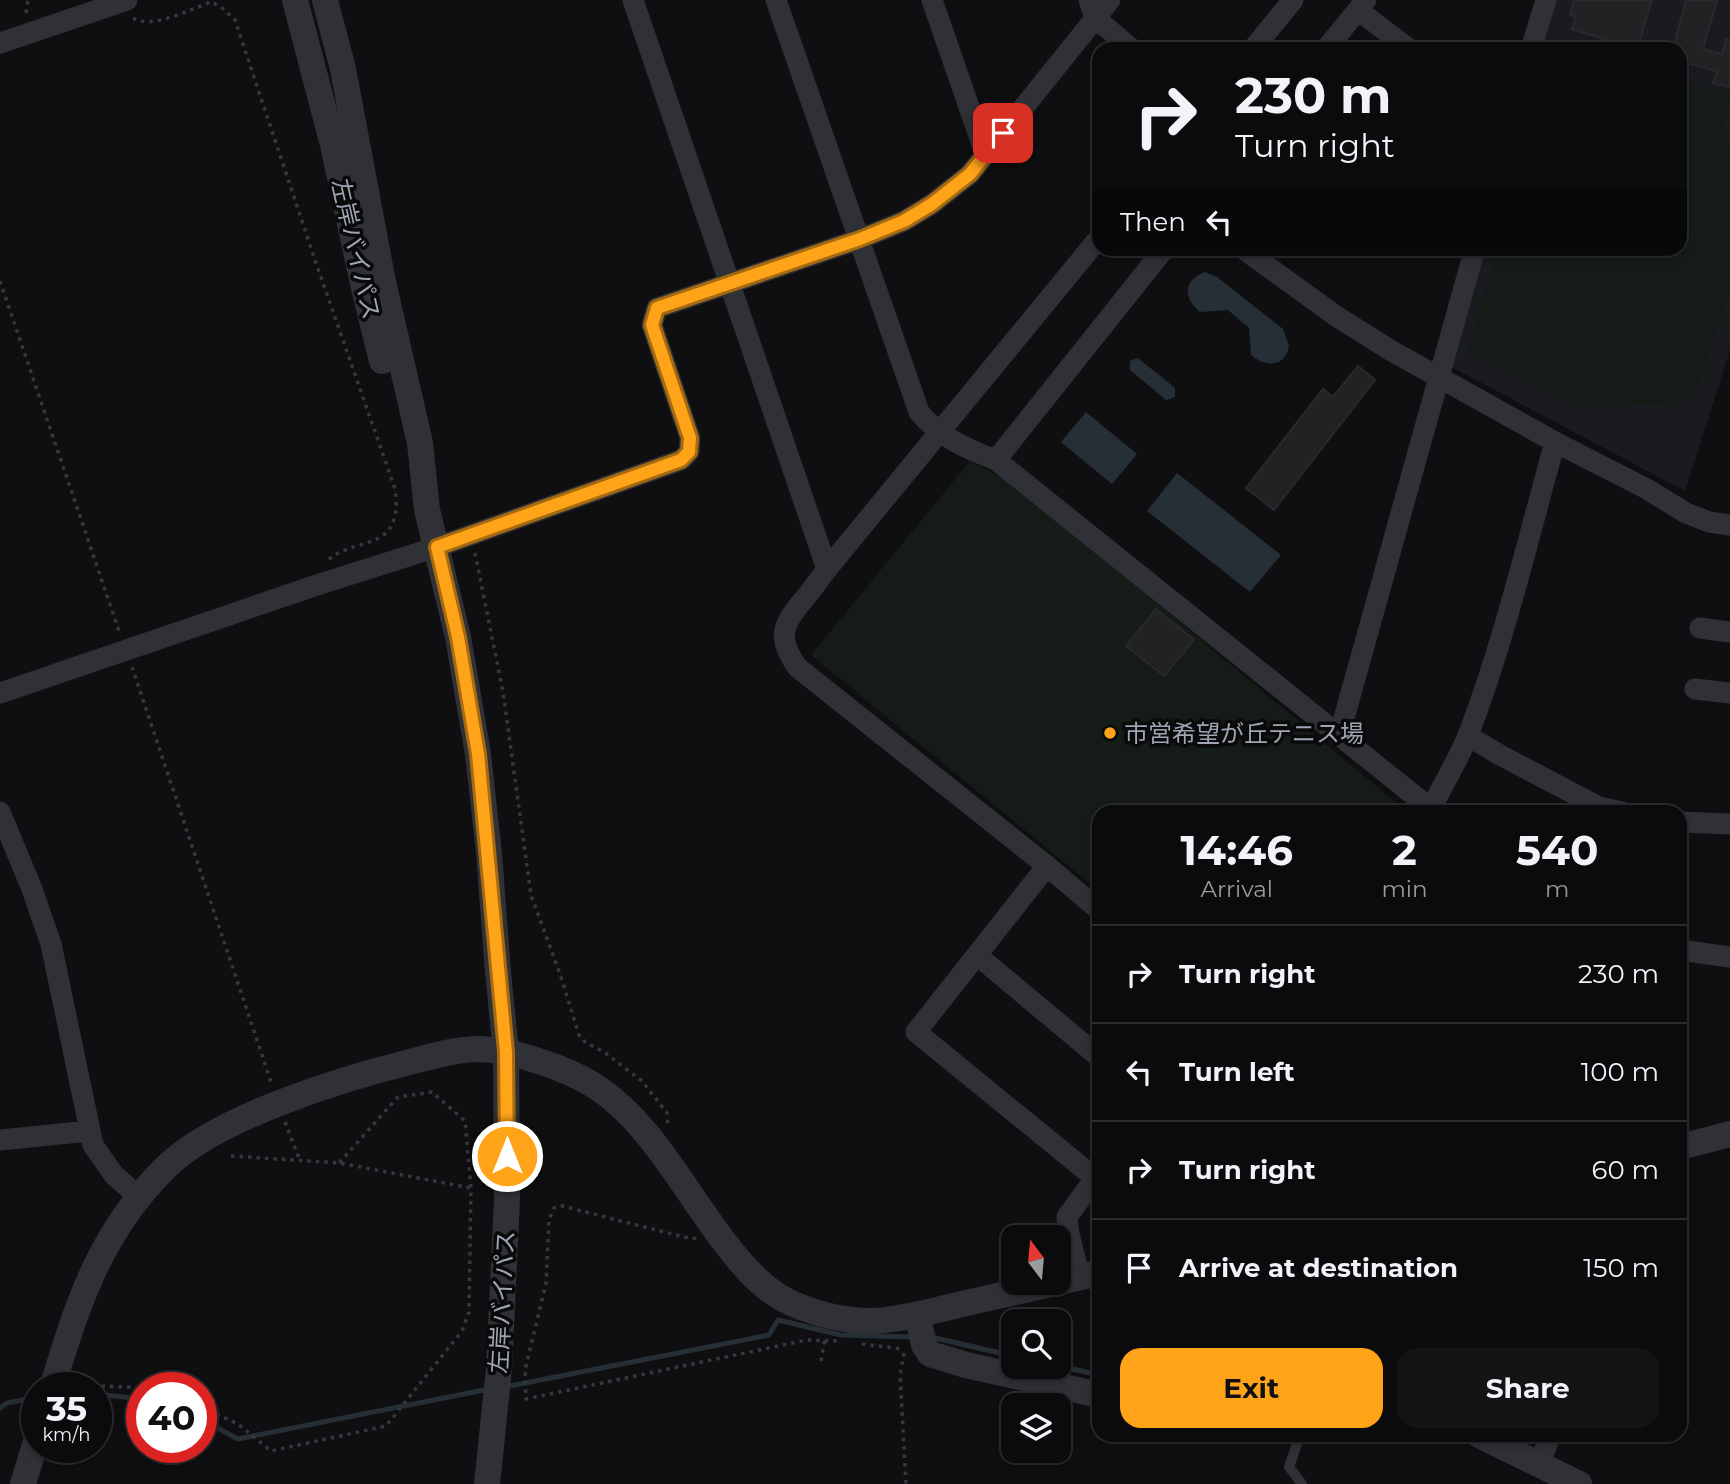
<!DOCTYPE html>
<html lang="en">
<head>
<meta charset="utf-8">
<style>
  :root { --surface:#0b0b0d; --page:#141416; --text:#f1f3f6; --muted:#9a9b9d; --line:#2b2b2e; --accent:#ffa319 }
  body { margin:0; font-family:Montserrat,"Noto Sans JP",sans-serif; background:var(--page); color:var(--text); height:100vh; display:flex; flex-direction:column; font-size:26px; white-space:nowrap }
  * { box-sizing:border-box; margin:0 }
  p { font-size:23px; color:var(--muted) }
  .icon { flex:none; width:38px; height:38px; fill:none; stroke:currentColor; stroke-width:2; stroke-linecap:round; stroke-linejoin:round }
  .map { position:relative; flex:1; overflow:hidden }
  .sheet { position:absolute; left:1092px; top:805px; width:595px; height:637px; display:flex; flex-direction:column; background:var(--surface); border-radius:21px; box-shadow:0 4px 10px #0003,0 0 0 2px var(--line) }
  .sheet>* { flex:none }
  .hud { position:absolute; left:1092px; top:42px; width:595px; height:214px; border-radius:21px; box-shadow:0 4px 10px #0003,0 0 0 2px var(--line); background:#0b0b0d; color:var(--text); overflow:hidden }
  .needle { width:46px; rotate:344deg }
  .controls { position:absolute; left:1001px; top:1225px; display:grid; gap:14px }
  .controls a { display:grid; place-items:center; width:70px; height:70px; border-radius:14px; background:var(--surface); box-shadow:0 4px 10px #0003,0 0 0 2px var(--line); font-size:35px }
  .speed { position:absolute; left:21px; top:1372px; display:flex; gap:14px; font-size:35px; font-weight:700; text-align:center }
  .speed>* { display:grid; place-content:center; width:91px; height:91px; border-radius:50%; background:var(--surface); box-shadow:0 4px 10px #0003,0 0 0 2px var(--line); line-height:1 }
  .speed small { font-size:18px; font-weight:400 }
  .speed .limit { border:10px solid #d22; background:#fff; color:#111 }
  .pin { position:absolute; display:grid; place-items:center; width:60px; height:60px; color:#fff; margin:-30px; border-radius:14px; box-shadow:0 4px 10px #0006 }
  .me { position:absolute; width:77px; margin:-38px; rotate:0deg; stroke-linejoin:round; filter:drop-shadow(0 0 5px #0008) }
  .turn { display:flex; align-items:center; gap:24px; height:147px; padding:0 28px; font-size:32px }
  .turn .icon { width:91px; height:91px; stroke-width:2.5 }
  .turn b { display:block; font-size:49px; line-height:60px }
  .then { display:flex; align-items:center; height:66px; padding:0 28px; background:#0003; gap:14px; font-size:26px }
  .eta { display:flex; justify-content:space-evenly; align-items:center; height:119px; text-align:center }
  .eta b { font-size:42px; font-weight:700; line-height:49px }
  .action { display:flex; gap:14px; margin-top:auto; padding:14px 28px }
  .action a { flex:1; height:80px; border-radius:21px; background:var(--accent); color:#111; font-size:28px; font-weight:700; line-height:80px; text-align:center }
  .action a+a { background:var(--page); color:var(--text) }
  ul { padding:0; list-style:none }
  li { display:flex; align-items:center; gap:21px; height:98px; padding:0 28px; border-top:2px solid var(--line) }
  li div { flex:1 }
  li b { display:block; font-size:26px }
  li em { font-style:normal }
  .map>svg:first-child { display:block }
  .built { fill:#1a1b1e }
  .green { fill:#151b16 }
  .water { fill:#252f35 }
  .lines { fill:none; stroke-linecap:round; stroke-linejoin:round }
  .stream { stroke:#252f35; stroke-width:5 }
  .building { fill:#222225; stroke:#29292d; stroke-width:2 }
  .path { stroke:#36383d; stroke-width:3.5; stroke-dasharray:3.5 5; stroke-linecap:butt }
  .service { stroke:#303136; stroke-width:10 }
  .minor { stroke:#303136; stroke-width:21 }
  .tertiary { stroke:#303136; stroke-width:26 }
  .route-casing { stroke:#a66a10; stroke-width:18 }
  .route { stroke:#ffa319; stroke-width:12 }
  .poi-dot { fill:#ffa319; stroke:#0a0a0b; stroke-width:2.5 }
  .labels { text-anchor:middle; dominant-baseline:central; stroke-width:7; stroke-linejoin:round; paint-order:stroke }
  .street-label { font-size:24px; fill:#9ea6b3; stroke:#0a0a0b }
  .poi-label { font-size:24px; fill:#9ea6b3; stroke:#0a0a0b; text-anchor:start }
</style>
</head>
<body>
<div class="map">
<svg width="1730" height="1484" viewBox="0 0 1730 1484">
  <rect width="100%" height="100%" fill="#0f0f11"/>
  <path class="built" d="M1553 0H1730V350L1685 491 1446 364 1480 249 1680 248V49H1538Z"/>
  <path class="green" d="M1680 79 1730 96 1718 144 1730 148V289L1693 401 1578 407 1468 351 1498 249 1680 248Z
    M970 461 1015 484 1407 812H1099V891L811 655Z"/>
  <path class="water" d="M1205 272 1217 277 1283 329 1289 346C1285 368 1265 367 1251 355L1249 328 1228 310 1200 312C1184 299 1182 280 1205 272Z
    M1138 358 1175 388V397L1166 400 1130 370V361Z
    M1086 412 1137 454 1112 484 1061 442Z
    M1177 473 1281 555 1250 592 1147 511Z"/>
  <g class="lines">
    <path class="stream" d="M931 1337 1013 1356
      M1059 1366 1099 1375
      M505 1387 769 1335 778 1320 841 1335 914 1337
      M96 1394 142 1399
      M0 1408 7 1403 37 1397
      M201 1419 238 1439 489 1389"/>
  </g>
  <path class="building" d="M1574 0H1652L1639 43 1628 40 1626 46 1572 29 1576 17 1570 15Z
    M1686 0H1717L1703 49 1722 54 1726 39 1730 40V87L1713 83 1717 71 1680 61V49H1673Z
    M1358 366 1375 380 1274 510 1246 488 1323 389 1333 397Z
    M1156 609 1194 640 1164 676 1126 646Z"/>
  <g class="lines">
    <path class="path" d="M26 13 28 0
      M133 18C151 30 191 9 211 2L221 7 235 20 315 260 395 489C404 556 354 534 326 562
      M0 281 120 634
      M475 553 503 692 531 895 560 974 579 1035 585 1042 604 1052 642 1081 667 1113 668 1125
      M132 667 272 1085
      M285 1122 300 1161
      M231 1156 339 1163 471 1188
      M696 1238 692 1239 562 1206 554 1208 549 1220 546 1284 525 1370 526 1399 807 1340 837 1341
      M862 1344 903 1349
      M904 1353 900 1375 906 1484
      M821 1361 825 1339
      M76 1385 146 1388
      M201 1407 238 1424 271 1451 386 1426 462 1331 469 1312 471 1188 465 1121 432 1092 398 1097 339 1163"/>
    <path class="service" d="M1302 1484 1289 1467 1298 1441 1303 1435"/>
    <path class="minor" d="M633 0 827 569
      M776 0 919 412C939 437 967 449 996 460L1431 809C1443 784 1459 759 1469 733 1505 638 1528 539 1555 442
      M932 0 985 153
      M1089 0 1095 18 1132 49
      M1358 10 1409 49
      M0 43 127 0
      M1253 49 1293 0
      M1326 49 1366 0
      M1531 49 1546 0
      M1099 238 827 569C818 581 810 593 800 604 780 628 779 640 797 667L1047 866 1099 910
      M1242 248 1336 316 1390 350 1555 442 1647 489 1686 513 1709 522 1730 525
      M996 460 1165 248
      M1700 628 1730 632
      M1695 689 1730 693
      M0 693 317 585 437 547 681 460 689 452 690 438 652 325 657 308 860 239 904 221 932 204 970 174 1110 0
      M1339 736 1475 248
      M1468 736 1500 755 1599 807 1622 812
      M0 812 32 889 51 944 93 1145 114 1175 139 1197
      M1680 822 1730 824
      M1047 866 916 1032 1095 1178
      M1680 950 1730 957
      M978 956 1099 1057
      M0 1140 89 1131
      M1080 1277 1069 1234 1067 1217 1099 1173
      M1539 1464 1551 1435"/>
    <path class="tertiary" d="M295 0 333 145 364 288 382 361
      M325 0 343 69 383 282 420 443 427 510 458 637 478 754 489 853 498 972 506 1052 507 1199 499 1369 487 1484
      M1430 812 1431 809
      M1680 1147 1730 1134
      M1059 1282 1099 1273
      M917 1315 924 1345 930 1354 966 1365 1099 1395
      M52 1388C78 1302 100 1233 165 1168 215 1118 341 1079 410 1062 433 1056 456 1049 480 1049 513 1050 566 1068 595 1086 654 1124 689 1200 733 1253 749 1273 767 1292 791 1303 816 1314 845 1321 872 1321 900 1320 927 1312 954 1306 987 1298 1021 1291 1054 1283
      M1479 1435 1579 1484
      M23 1484 37 1438"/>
  </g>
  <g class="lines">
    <defs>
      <path id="route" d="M507 1156 506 1052 478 754 458 637 437 547 681 460 689 452 690 438 652 325 657 308 860 239 904 221 932 204 970 174 1003 133"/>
    </defs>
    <use href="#route" class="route-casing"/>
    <use href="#route" class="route"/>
  </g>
  <circle class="poi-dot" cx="1110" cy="733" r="7"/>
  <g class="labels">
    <g class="street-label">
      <text transform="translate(356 249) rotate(77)">左岸バイパス</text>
      <text transform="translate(502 1302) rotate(-87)">左岸バイパス</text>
    </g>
    <g class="poi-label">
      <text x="1124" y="733">市営希望が丘テニス場</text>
    </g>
  </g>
</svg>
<div class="controls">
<a><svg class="needle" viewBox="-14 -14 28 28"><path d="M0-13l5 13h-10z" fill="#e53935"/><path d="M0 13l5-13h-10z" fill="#9a9b9d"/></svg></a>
<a><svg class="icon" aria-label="search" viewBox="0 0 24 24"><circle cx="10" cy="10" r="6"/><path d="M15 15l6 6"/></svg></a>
<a><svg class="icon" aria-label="layers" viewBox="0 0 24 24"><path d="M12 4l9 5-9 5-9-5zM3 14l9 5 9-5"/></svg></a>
</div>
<div class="speed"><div>35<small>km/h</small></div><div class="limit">40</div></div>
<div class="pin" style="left:1003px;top:133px;background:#d93025"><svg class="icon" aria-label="arrive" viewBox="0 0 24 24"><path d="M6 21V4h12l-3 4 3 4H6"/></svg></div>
<svg class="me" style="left:507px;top:1156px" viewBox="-20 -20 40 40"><circle r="17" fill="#ffa319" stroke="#fff" stroke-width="3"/><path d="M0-11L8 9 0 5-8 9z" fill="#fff"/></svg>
<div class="hud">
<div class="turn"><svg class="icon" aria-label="right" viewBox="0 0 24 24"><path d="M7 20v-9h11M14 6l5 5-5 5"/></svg><div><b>230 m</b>Turn right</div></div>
<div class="then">Then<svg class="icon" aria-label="left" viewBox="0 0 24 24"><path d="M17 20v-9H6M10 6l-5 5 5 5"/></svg></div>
</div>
<section class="sheet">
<div class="eta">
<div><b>14:46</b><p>Arrival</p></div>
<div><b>2</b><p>min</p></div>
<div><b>540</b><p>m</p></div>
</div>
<ul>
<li><svg class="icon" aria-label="right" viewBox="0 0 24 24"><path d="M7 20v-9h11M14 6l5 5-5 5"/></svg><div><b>Turn right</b></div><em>230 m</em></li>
<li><svg class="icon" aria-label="left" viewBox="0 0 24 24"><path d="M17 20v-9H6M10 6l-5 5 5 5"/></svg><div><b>Turn left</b></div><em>100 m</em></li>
<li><svg class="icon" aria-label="right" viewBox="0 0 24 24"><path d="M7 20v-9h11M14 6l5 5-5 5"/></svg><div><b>Turn right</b></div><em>60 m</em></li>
<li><svg class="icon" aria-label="arrive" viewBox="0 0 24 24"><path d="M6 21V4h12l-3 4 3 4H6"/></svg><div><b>Arrive at destination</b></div><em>150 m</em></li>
</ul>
<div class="action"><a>Exit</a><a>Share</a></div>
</section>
</div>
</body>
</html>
